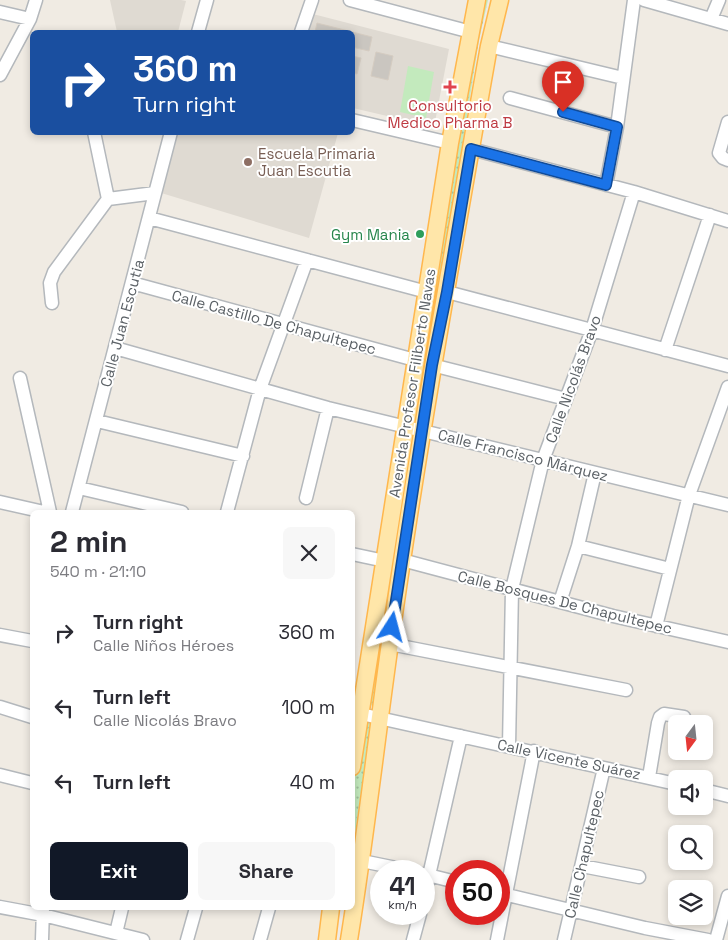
<!DOCTYPE html>
<html lang="en">
<head>
<meta charset="utf-8">
<style>
  :root { --surface:#fff; --page:#f7f7f7; --text:#2b2b33; --muted:#7c7c81; --accent:#111827 }
  body { margin:0; font-family:"Space Grotesk",sans-serif; background:var(--page); color:var(--text); height:100vh; display:flex; flex-direction:column; font-size:19px; white-space:nowrap }
  * { box-sizing:border-box; margin:0 }
  p { font-size:16px; color:var(--muted) }
  .icon { flex:none; width:28px; height:28px; fill:none; stroke:currentColor; stroke-width:2; stroke-linecap:round; stroke-linejoin:round }
  .map { position:relative; flex:1; overflow:hidden }
  .sheet { position:absolute; left:30px; top:510px; width:325px; height:400px; display:flex; flex-direction:column; background:var(--surface); border-radius:8px; box-shadow:0 2px 8px #0003 }
  .sheet>* { flex:none }
  .top-card { position:absolute; left:30px; top:30px; width:325px; height:105px; border-radius:8px; box-shadow:0 2px 8px #0003; background:#1a4fa0; color:#fff; overflow:hidden }
  .needle { width:32px; rotate:195deg }
  .controls { position:absolute; left:668px; top:715px; display:grid; gap:10px }
  .controls a { display:grid; place-items:center; width:45px; height:45px; border-radius:8px; background:var(--surface); box-shadow:0 2px 8px #0003; font-size:25px }
  .speed { position:absolute; left:370px; top:860px; display:flex; gap:10px; font-size:25px; font-weight:700; text-align:center }
  .speed>* { display:grid; place-content:center; width:65px; height:65px; border-radius:50%; background:var(--surface); box-shadow:0 2px 8px #0003; line-height:1 }
  .speed small { font-size:12px; font-weight:400 }
  .speed .limit { border:8px solid #d22; background:#fff; color:#111 }
  .pin { position:absolute; display:grid; place-items:center; width:42px; height:42px; color:#fff; margin:-51px -21px; border-radius:50% 50% 50% 0; rotate:-45deg; box-shadow:0 0 5px #0007 }
  .pin .icon { rotate:45deg }
  .me { position:absolute; width:55px; margin:-28px; rotate:9deg; stroke-linejoin:round; filter:drop-shadow(0 0 4px #0008) }
  .turn { display:flex; align-items:center; gap:18px; height:105px; padding:0 20px; font-size:22px }
  .turn .icon { width:65px; height:65px; stroke-width:2.5 }
  .turn b { display:block; font-size:35px; line-height:42px }
  .round { display:grid; place-items:center; flex:none; width:52px; height:52px; border-radius:8px; background:var(--page) }
  .summary { display:flex; align-items:center; justify-content:space-between; height:85px; padding:0 20px }
  h1 { font-size:30px; font-weight:700; line-height:38px }
  .primary-button { display:flex; gap:10px; margin-top:auto; padding:10px 20px }
  .primary-button a { flex:1; height:58px; border-radius:8px; background:var(--accent); color:#fff; font-size:20px; font-weight:700; line-height:58px; text-align:center }
  .primary-button a+a { background:var(--page); color:var(--text) }
  ul { padding:0; list-style:none }
  li { display:flex; align-items:center; gap:15px; height:75px; padding:0 20px }
  li div { flex:1 }
  li b { display:block; font-size:19px }
  li em { font-style:normal }
  .map>svg:first-child { display:block }
  .education { fill:#dfdad2 }
  .grass { fill:url(#grass-dots) }
  .pitch { fill:#c3eabd }
  .building { fill:#cac6c0; stroke:#d5ccc1 }
  .lines { fill:none; stroke-linecap:round; stroke-linejoin:round }
  .minor-casing { stroke:#b4b8bc; stroke-width:15 }
  .major-casing { stroke:#ffb74d; stroke-width:19 }
  .minor { stroke:#fff; stroke-width:12 }
  .major { stroke:#ffe6a9; stroke-width:16 }
  .route-casing { stroke:#114b97; stroke-width:12 }
  .route { stroke:#1a73e8; stroke-width:9 }
  .health-dot { fill:#e0444e; stroke:#fff; stroke-width:2 }
  .education-dot { fill:#8d6e63; stroke:#fff; stroke-width:2 }
  .leisure-dot { fill:#2e9e5b; stroke:#fff; stroke-width:2 }
  .labels { text-anchor:middle; dominant-baseline:central; stroke-width:4; stroke-linejoin:round; paint-order:stroke }
  .health-label { font-size:15px; fill:#be3a42; stroke:#fff }
  .education-label { font-size:15px; fill:#785e54; stroke:#fff; text-anchor:start }
  .leisure-label { font-size:15px; fill:#27864d; stroke:#fff; text-anchor:end }
  .street-label { font-size:15px; fill:#5b6166; stroke:#fff }
</style>
</head>
<body>
<div class="map">
<svg width="728" height="940" viewBox="0 0 728 940">
  <defs>
    <pattern id="grass-dots" width="8" height="8" patternUnits="userSpaceOnUse" patternTransform="scale(1.25)"><rect width="8" height="8" fill="#c3eabd"/><path d="M2 2h.1M6 6h.1" fill="none" stroke="#a1c19d" stroke-width="1.8" stroke-linecap="round"/></pattern>
  </defs>
  <rect width="100%" height="100%" fill="#f0ebe3"/>
  <path class="education" d="M110 0H181L186 1 178 32H117Z
    M309 13 449 49 434 127 353 108 352 32H302Z
    M174 133H338L309 238 158 192Z"/>
  <path class="grass" d="M479 0H488L479 40 419 418 418 423H413Z
    M415 432 375 704 370 706 407 436Z
    M368 719 371 724 353 847V789L363 720Z"/>
  <path class="pitch" d="M408 66 434 72 426 118 400 112Z"/>
  <path class="building" d="M317 23 372 37 369 51 352 47V32H315Z
    M376 52 393 56 388 80 371 76Z
    M352 56 361 58 357 74 352 73Z"/>
  <g class="lines">
    <defs>
      <path id="minor" d="M350 0 471 32
        M644 0 728 24
        M0 12 30 19
        M711 19 719 0
        M198 32 207 0
        M301 32 312 0
        M489 46 623 78
        M0 75 30 19 36 0
        M510 98 617 127
        M352 120 450 143
        M728 122 719 153 723 158 728 160
        M94 132 108 199
        M471 149 634 192 728 221
        M606 185 617 127 634 0
        M149 218 427 292
        M132 283 415 360
        M447 292 728 366
        M52 303 50 283 54 272 108 199 155 193
        M115 348 328 408 728 505
        M665 350 710 215
        M432 365 566 399
        M20 378 50 512
        M97 421 243 456
        M79 488 182 512
        M306 498 328 408
        M0 502 44 512
        M72 512 171 132
        M227 512 260 389 307 260
        M578 546 670 569
        M352 554 385 561
        M402 560 613 616 728 642
        M560 602 578 546 595 473
        M656 626 689 495 728 387
        M0 635 32 641
        M390 644 626 690
        M0 707 32 717
        M352 712 676 784
        M509 746 512 589 543 460 592 330 634 192
        M0 775 32 783
        M649 777 658 723 660 717 664 714 684 717
        M704 790 728 796
        M362 861 411 871
        M582 866 639 877
        M424 874 456 882
        M499 893 645 928 708 940
        M424 897 461 736
        M0 907 43 915 143 940
        M116 933 122 908
        M42 940 43 908
        M187 940 196 908
        M260 940 269 908
        M413 940 420 914
        M497 940 534 751
        M564 940 604 768
        M716 940 728 896"/>
      <path id="major" d="M352 767 450 143 477 0
        M327 940 331 908
        M349 940C365 841 376 742 390 643 418 443 454 245 489 46L500 0"/>
    </defs>
    <use href="#minor" class="minor-casing"/>
    <use href="#major" class="major-casing"/>
    <use href="#minor" class="minor"/>
    <use href="#major" class="major"/>
  </g>
  <g class="lines">
    <defs>
      <path id="route" d="M392 627 432 365 447 292 471 149 606 185 617 127 563 112"/>
    </defs>
    <use href="#route" class="route-casing"/>
    <use href="#route" class="route"/>
  </g>
  <path class="health-dot" d="M447.5 79.5h5v5h5v5h-5v5h-5v-5h-5v-5h5z"/>
  <circle class="education-dot" cx="248" cy="162" r="5"/>
  <circle class="leisure-dot" cx="420" cy="234" r="5"/>
  <g class="labels">
    <g class="health-label">
      <text x="450" y="105">Consultorio<tspan x="450" dy="17">Medico Pharma B</tspan></text>
    </g>
    <g class="education-label">
      <text x="258" y="153">Escuela Primaria<tspan x="258" dy="17">Juan Escutia</tspan></text>
    </g>
    <g class="leisure-label">
      <text x="410" y="234">Gym Mania</text>
    </g>
    <g class="street-label">
      <text transform="translate(274 322) rotate(15)">Calle Castillo De Chapultepec</text>
      <text transform="translate(122 323) rotate(-75)">Calle Juan Escutia</text>
      <text transform="translate(573 379) rotate(-70)">Calle Nicolás Bravo</text>
      <text transform="translate(412 383) rotate(-81)">Avenida Profesor Filiberto Navas</text>
      <text transform="translate(523 455) rotate(14)">Calle Francisco Márquez</text>
      <text transform="translate(565 602) rotate(14)">Calle Bosques De Chapultepec</text>
      <text transform="translate(569 759) rotate(12)">Calle Vicente Suárez</text>
      <text transform="translate(584 854) rotate(-77)">Calle Chapultepec</text>
    </g>
  </g>
</svg>
<div class="controls">
<a><svg class="needle" viewBox="-14 -14 28 28"><path d="M0-13l5 13h-10z" fill="#e53935"/><path d="M0 13l5-13h-10z" fill="#7c7c81"/></svg></a>
<a><svg class="icon" aria-label="sound" viewBox="0 0 24 24"><path d="M4 9h4l5-4v14l-5-4H4zM17 9q2 3 0 6"/></svg></a>
<a><svg class="icon" aria-label="search" viewBox="0 0 24 24"><circle cx="10" cy="10" r="6"/><path d="M15 15l6 6"/></svg></a>
<a><svg class="icon" aria-label="layers" viewBox="0 0 24 24"><path d="M12 4l9 5-9 5-9-5zM3 14l9 5 9-5"/></svg></a>
</div>
<div class="speed"><div>41<small>km/h</small></div><div class="limit">50</div></div>
<div class="pin" style="left:563px;top:112px;background:#d93025"><svg class="icon" aria-label="arrive" viewBox="0 0 24 24"><path d="M6 21V4h12l-3 4 3 4H6"/></svg></div>
<svg class="me" style="left:392px;top:627px" viewBox="-20 -20 40 40"><path d="M0-17L14 15 0 8-14 15z" fill="#1a73e8" stroke="#fff" stroke-width="4"/></svg>
<div class="top-card">
<div class="turn"><svg class="icon" aria-label="right" viewBox="0 0 24 24"><path d="M7 20v-9h11M14 6l5 5-5 5"/></svg><div><b>360 m</b>Turn right</div></div>
</div>
<section class="sheet">
<div class="summary"><div><h1>2 min</h1><p>540 m · 21:10</p></div><a class="round"><svg class="icon" aria-label="close" viewBox="0 0 24 24"><path d="M6 6l12 12M18 6L6 18"/></svg></a></div>
<ul>
<li><svg class="icon" aria-label="right" viewBox="0 0 24 24"><path d="M7 20v-9h11M14 6l5 5-5 5"/></svg><div><b>Turn right</b><p>Calle Niños Héroes</p></div><em>360 m</em></li>
<li><svg class="icon" aria-label="left" viewBox="0 0 24 24"><path d="M17 20v-9H6M10 6l-5 5 5 5"/></svg><div><b>Turn left</b><p>Calle Nicolás Bravo</p></div><em>100 m</em></li>
<li><svg class="icon" aria-label="left" viewBox="0 0 24 24"><path d="M17 20v-9H6M10 6l-5 5 5 5"/></svg><div><b>Turn left</b></div><em>40 m</em></li>
</ul>
<div class="primary-button"><a>Exit</a><a>Share</a></div>
</section>
</div>
</body>
</html>
